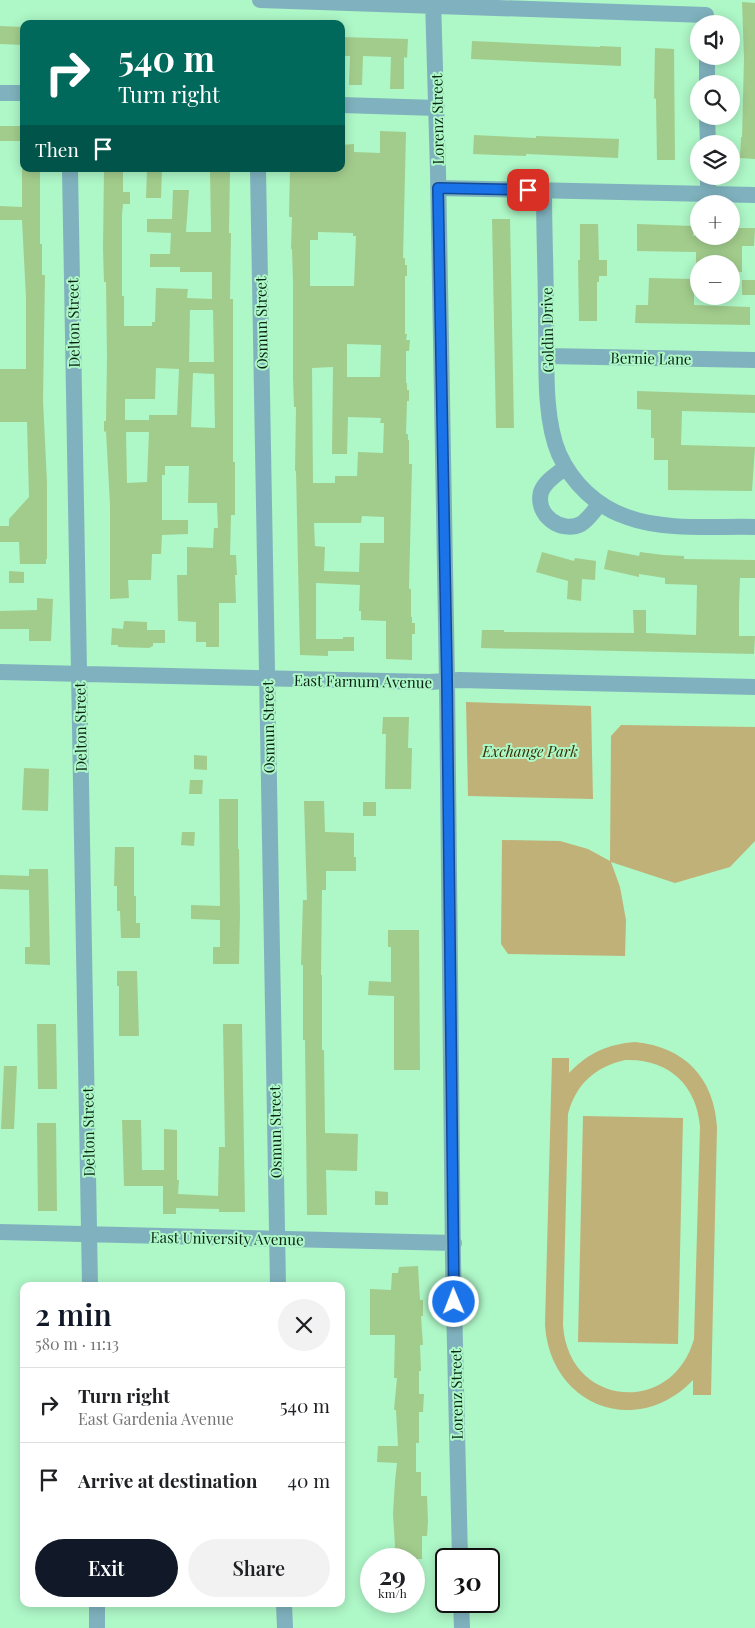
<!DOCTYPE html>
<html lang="en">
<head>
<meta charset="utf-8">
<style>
  :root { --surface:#fff; --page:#f2f2f2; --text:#202124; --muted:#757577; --line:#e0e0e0; --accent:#111827 }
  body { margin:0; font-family:"Playfair Display",serif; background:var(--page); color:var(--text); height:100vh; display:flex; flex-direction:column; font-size:19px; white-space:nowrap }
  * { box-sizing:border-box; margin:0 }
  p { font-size:16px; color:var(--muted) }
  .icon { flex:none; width:28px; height:28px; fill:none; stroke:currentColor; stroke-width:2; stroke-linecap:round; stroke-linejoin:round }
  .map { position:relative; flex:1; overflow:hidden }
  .panel { position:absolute; left:20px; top:1282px; width:325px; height:325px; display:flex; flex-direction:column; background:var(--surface); border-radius:10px; box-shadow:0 2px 12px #0003 }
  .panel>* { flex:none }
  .banner { position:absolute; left:20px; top:20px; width:325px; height:152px; border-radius:10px; box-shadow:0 2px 12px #0003; background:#00695c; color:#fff; overflow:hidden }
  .fabs { position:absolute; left:690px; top:15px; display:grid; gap:10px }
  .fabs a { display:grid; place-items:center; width:50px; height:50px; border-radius:50%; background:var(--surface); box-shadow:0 2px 12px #0003; font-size:25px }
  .speed { position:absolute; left:360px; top:1548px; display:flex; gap:10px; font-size:25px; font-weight:700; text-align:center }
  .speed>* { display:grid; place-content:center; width:65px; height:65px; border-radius:50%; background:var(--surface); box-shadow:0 2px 12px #0003; line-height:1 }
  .speed small { font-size:12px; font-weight:400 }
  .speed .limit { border:2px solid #111; border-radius:8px; background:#fff; color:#111 }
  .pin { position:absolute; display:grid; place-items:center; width:42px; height:42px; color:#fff; margin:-21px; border-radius:10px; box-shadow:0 2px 8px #0006 }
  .me { position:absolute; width:55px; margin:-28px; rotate:359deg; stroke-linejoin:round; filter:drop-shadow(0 0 4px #0008) }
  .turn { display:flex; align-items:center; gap:18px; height:105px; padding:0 15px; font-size:22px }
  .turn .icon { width:65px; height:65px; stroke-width:2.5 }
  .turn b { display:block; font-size:35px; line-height:42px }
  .then { display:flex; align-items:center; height:48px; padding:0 15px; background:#0003; gap:10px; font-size:19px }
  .round { display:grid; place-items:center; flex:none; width:52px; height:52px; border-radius:26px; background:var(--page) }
  .head { display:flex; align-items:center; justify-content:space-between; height:85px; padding:0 15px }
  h1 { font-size:30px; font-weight:600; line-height:38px; color:var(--accent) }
  .action { display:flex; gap:10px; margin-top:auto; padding:10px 15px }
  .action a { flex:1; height:58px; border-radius:30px; background:var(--accent); color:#fff; font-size:20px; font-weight:600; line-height:58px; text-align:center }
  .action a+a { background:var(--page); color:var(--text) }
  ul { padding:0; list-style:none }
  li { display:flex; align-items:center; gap:15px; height:75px; padding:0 15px; border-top:1px solid var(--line) }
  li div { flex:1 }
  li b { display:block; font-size:19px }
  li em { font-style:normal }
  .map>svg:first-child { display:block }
  .green { fill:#c0b178; fill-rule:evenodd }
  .building { fill:#a2cc8c; fill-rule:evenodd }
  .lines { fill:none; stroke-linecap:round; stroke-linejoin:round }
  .minor { stroke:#7fb2be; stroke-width:16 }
  .route-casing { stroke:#114b97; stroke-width:12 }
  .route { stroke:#1a73e8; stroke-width:9 }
  .labels { text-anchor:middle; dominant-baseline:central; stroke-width:4; stroke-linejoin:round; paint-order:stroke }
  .street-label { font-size:15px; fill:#062413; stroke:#aef7c7 }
  .park-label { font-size:15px; font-style:italic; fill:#3a2f01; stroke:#aef7c7 }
</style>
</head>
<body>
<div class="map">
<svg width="755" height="1628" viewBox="0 0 755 1628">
  <rect width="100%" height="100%" fill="#aef7c7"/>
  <path class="green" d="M466 702 591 706 593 799 468 796Z
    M621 725 755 727V841L730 867 675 883 611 862 620 887 626 920 625 956 508 954 501 944 502 840 560 841 588 849 610 861 611 736Z
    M635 1042C685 1047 714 1078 717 1127L711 1395H693V1380C637 1439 550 1406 545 1325L552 1058H569V1073C588 1053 608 1044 635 1042ZM625 1060C667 1058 697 1084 700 1127L694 1339C672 1417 568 1407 563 1325L568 1114C576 1084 595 1067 625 1060Z
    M583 1116 683 1118 678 1344 578 1342Z"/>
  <path class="building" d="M742 2 755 3V159L740 158 741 137H742L744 58Z
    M0 26 24 27V45L0 44Z
    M341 37 408 39 407 58 404 57V89H390L391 57 363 56 362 85H349L350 56H341Z
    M472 41 600 47V46L621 47V66L471 59Z
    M655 48 674 49 675 160H657L656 99 654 98Z
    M0 126H24V141H0Z
    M380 131 406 132 403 258H405V265H407V276H405V334H407L406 340H410L409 351H406V383H407V390H409V401H407L406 434H408V440H409V464H412L409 589H411V617H412V623H415V634H412V660L386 659V621L361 620V611H359L360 585 316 583V639H343V637H354V651H328V656L300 655 296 471H295L296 407H294L293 377V282L292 249H291L292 217H289L290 169H341V145L354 144V152L380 153ZM318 232 353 233V236H356L354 286H310V240H318ZM347 344 381 345 380 377H347ZM333 367 332 454H347L348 417 381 418 380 423H384L383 453 358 452 357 476H335V483H313L312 368ZM362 516 384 517V543H360L359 572 324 571 325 547 315 546 314 523H361Z
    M474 135 536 138V136L619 139 618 158 526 154V156L473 154Z
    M22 169H40V244H42V275H45L43 400 47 483V559H46V564H20L19 542H0V526H9V519L29 497 27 422H0V369H26V298L22 220H0V206L22 207Z
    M104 169H123V192H130V204H123L122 215V296H124V326H152V322H155L156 288 188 289 187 298 212 299V272H180V267H150V254H170L171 233 147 232V219H172L173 190H189L186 232H211L210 169H230L229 233H231L230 299H233V462H235V515H231L230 555H236L237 575H235L236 603H219V647H206V642H196V622L178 621 177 575H187V547L213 548 214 528H218L217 503H188L189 466H165V475H162V520H188V534L162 535 161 554H152L151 580H128L129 598 110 599V505L106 431 104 432V421H106L107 358 106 282H104L103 249ZM190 310H213L214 362H189ZM156 368 179 369 177 415H149V420H125V399H155ZM193 373 214 374 215 428 191 427ZM126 432H149L147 482 127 483Z
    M147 169H162L161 198H146Z
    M492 219H510L514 428H496Z
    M580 224H598L599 260H607V276H599V282H597V321H579L578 260H580Z
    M637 224 693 226V236H732L733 228H755L754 246H742V272H731V264H696V252L637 251Z
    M649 278 694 279V305L750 307V325L635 323 636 305H648Z
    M742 280H755V295H742Z
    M637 391 755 395V413L682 411 681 445 755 447 752 491 668 490V460H654V438H651V410L637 409Z
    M608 550 639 556 640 552 663 555 684 556V559L755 560V578H740L739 604V636H755L754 654 481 648 482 630H504V632L634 633 633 610H646V633L696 635 697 585 665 584V578L639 574V577L604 569Z
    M542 552 574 561 575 558 596 561 595 580 582 579 581 601 567 599 568 581 536 572Z
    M9 571 24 572V583H9Z
    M37 598 53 599 51 641H29V629H0V611L37 610Z
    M124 621 147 622V630H165V643H153V646L149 648 118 647V645H111L112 628 123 629Z
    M383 717H409L408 748H412L411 789H385L386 734H382Z
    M194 755 207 756V770L194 769Z
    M24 768 49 769 48 811 22 810Z
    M190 780H203L202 794H189Z
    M219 799H238V849H239L240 914 239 964H213V947H220V920L191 919V905L220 906Z
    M304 801H324L325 832 354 833V857H356V871H326V890H322L321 975H322V1050H324L325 1133 358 1134 357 1171 326 1170 327 1215H307L305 1040H303V965H301L303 900H307Z
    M363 802H376V816H363Z
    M182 832H195L194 846 181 845Z
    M115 847H134V896H136V923H140V938H121L120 911H117V886H114Z
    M29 869H48L50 965 25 964V947H30L29 890 0 889V875L29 876Z
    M388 930H419L420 1070H394V996L368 995 369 981 391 982V947H388Z
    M117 971H137L139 1036H119V986H117Z
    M37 1024H56L57 1089H38Z
    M223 1024H242L245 1212H219V1209L176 1208V1214H163V1186H124L122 1120H141L142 1170H164V1129L177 1130V1180H179L178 1194 218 1196 219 1147H225Z
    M4 1066H17L14 1129H1Z
    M37 1123H56L57 1211H38Z
    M375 1191 388 1192V1205H375Z
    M418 1266 420 1300H423V1316H421L423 1345H420L421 1371H419V1394H424L423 1412H419V1443H416V1472H421V1496H427L428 1522 427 1536H422V1559H393L395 1546 393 1514 395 1481 397 1463 377 1462 378 1446H398L396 1410H394L397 1378H394L395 1335H370V1289L391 1290 392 1273H398L399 1267Z"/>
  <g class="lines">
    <path class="minor" d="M260 0 706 15
      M433 0 438 171 447 681 453 1260 460 1559
      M707 56V84
      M0 93H24
      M341 105 437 108
      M707 116 708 144
      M70 169 90 1286
      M258 169 278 1286
      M708 176V193
      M438 188 755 195
      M544 190C544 233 546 276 546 319 547 360 543 417 559 454 572 483 597 507 627 517 665 531 715 526 755 527
      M547 356 755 360
      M566 467C557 474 545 481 541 492 535 515 561 534 581 524 589 519 594 510 600 504
      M0 672 430 682 459 680 755 687
      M0 1232 454 1243
      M461 1601 462 1628
      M97 1604V1628
      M284 1604 285 1628"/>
  </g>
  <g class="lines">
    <defs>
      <path id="route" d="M454 1302 447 681 438 188 528 190"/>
    </defs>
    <use href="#route" class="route-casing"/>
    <use href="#route" class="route"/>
  </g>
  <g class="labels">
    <g class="street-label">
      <text transform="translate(437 119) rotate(-91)">Lorenz Street</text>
      <text transform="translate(73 323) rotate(-91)">Delton Street</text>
      <text transform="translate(261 323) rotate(-91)">Osmun Street</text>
      <text transform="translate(547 330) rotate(-91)">Goldin Drive</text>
      <text transform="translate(651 358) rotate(1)">Bernie Lane</text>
      <text transform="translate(363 681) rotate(1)">East Farnum Avenue</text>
      <text transform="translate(80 727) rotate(-91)">Delton Street</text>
      <text transform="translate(268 727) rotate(-91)">Osmun Street</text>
      <text transform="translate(88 1132) rotate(-91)">Delton Street</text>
      <text transform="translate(275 1132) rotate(-91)">Osmun Street</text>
      <text transform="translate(227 1238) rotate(1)">East University Avenue</text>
      <text transform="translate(456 1394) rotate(-91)">Lorenz Street</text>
    </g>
    <g class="park-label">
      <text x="530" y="751">Exchange Park</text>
    </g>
  </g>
</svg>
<div class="fabs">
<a><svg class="icon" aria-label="sound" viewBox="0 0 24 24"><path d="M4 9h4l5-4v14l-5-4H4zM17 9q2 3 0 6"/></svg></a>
<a><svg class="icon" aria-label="search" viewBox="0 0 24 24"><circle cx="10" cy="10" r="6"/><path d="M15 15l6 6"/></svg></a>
<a><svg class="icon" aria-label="layers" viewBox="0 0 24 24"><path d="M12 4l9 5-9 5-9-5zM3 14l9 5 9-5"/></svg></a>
<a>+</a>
<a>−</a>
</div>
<div class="speed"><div>29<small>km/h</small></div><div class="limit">30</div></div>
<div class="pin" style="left:528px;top:190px;background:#d93025"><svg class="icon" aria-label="arrive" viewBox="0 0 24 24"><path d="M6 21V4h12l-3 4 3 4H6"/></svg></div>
<svg class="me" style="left:454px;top:1302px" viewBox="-20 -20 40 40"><circle r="17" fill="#1a73e8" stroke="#fff" stroke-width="3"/><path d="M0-11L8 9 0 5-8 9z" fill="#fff"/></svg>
<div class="banner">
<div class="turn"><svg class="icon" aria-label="right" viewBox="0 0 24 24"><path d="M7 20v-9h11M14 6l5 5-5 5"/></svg><div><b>540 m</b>Turn right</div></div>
<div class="then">Then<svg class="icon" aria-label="arrive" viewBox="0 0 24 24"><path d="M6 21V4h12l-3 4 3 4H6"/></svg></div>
</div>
<section class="panel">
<div class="head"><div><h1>2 min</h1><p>580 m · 11:13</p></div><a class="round"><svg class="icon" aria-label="close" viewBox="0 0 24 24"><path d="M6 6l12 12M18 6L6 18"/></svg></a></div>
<ul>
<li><svg class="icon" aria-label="right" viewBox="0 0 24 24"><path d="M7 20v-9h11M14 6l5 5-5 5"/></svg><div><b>Turn right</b><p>East Gardenia Avenue</p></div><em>540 m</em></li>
<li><svg class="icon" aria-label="arrive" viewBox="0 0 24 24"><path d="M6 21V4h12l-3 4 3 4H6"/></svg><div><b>Arrive at destination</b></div><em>40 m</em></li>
</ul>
<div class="action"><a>Exit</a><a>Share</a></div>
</section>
</div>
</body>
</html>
